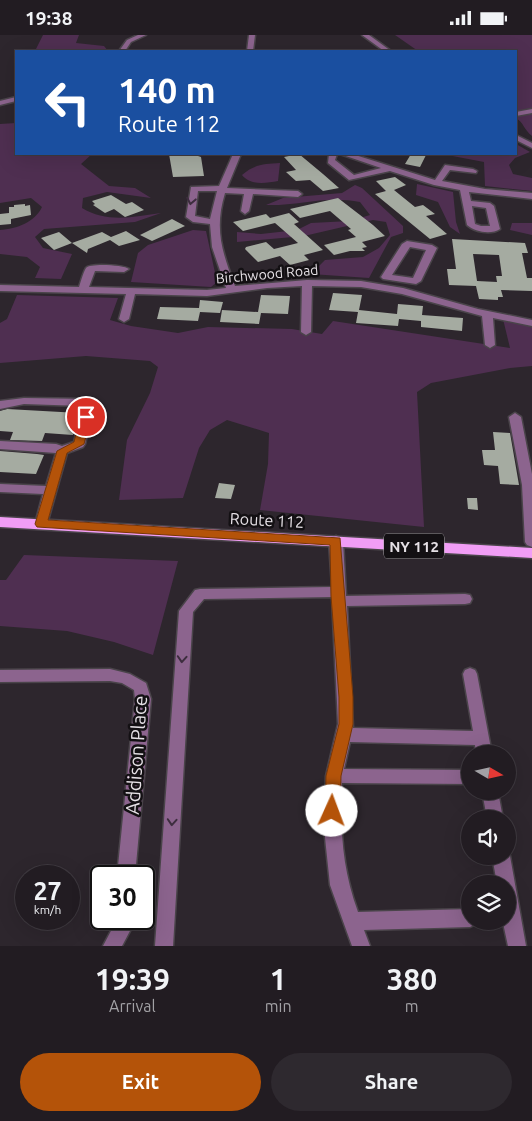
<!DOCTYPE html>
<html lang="en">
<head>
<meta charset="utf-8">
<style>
  :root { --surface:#221c22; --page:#2e292f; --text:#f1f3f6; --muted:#a2a1a5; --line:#3f3a40; --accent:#b45309 }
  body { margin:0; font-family:Ubuntu,sans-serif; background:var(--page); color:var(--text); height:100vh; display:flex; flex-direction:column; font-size:19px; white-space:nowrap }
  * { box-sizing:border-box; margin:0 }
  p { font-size:16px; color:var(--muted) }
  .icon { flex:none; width:28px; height:28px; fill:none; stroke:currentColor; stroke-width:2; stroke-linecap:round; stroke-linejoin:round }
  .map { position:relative; height:911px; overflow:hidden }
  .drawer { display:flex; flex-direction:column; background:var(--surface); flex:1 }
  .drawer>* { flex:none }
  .top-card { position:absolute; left:15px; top:15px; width:502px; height:105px; border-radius:0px; box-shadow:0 5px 20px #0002,0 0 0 1px var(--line); background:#1a4fa0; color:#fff; overflow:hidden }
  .needle { width:32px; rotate:99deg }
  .fabs { position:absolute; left:461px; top:710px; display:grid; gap:10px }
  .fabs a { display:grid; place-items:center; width:55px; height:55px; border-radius:50%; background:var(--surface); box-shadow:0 5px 20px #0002,0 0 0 1px var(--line); font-size:25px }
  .speed { position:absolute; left:15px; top:830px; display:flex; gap:10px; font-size:25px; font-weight:700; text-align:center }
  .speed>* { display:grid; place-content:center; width:65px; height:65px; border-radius:50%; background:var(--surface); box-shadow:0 5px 20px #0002,0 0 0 1px var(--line); line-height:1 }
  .speed small { font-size:12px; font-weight:400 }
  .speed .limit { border:2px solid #111; border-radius:8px; background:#fff; color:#111 }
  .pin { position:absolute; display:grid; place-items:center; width:42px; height:42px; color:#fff; margin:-21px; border:2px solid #fff; border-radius:50%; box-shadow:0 1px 5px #0007 }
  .me { position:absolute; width:55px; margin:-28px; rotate:2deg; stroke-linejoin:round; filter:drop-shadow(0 0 4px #0008) }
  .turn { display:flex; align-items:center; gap:18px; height:105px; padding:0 20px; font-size:22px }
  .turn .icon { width:65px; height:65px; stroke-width:2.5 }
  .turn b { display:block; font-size:35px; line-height:42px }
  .eta { display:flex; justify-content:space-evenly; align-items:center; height:85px; text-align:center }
  .eta b { font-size:30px; font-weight:600; line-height:35px }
  .cta { display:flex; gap:10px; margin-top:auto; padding:10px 20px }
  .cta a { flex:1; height:58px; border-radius:30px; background:var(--accent); color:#fff; font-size:20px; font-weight:600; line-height:58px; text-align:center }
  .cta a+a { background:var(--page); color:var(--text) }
  .status { display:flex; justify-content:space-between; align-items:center; height:35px; padding:0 25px; background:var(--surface); direction:ltr }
  .status svg { height:14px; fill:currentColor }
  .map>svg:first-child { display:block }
  .green { fill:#4f2f51 }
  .building { fill:#a5aba1; fill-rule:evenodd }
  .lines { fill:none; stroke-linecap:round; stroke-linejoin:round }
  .minor-casing { stroke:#4a444a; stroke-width:3 }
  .major-casing { stroke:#4a444a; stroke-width:3 }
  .minor { fill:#8c648e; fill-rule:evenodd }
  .major { fill:#f19df5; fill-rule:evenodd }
  .oneway { stroke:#3d2d3e }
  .route { fill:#b45309; stroke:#753606 }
  .labels { text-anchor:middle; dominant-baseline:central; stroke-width:5; stroke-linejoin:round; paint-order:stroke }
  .far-street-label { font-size:14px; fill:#e5e0e5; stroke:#131013 }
  .shield { fill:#131013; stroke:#a6a2a6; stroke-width:1 }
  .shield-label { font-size:15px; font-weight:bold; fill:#e5e0e5 }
  .street-label { font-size:16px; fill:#e5e0e5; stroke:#131013 }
  .near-street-label { font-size:19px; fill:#e5e0e5; stroke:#131013 }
</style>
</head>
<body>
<div class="status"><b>19:38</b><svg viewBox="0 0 49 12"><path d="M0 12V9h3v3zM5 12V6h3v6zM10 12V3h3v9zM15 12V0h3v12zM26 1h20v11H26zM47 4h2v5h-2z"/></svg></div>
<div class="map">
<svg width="532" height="911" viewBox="0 0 532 911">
  <rect width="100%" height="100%" fill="#2d262d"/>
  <path class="green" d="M43 0H79L76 8 104 11 108 16 84 14 76 16H35Z
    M395 0H532V101C524 95 524 88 516 83V16H418Z
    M16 88V119H92L81 129 109 151 135 153 151 163 107 157 83 163 82 173C106 188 134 182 161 178L135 187 44 194 35 202 43 213 72 219 61 244 35 243 40 232 27 222 0 219V195C17 194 35 187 42 172L31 163 0 168V89Z
    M516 109 530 117 515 123 509 130 513 139 532 143V156L485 151 484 127 442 119H516Z
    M280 128 278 146C266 148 251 151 242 140 254 129 265 129 280 128Z
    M417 149 453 157 456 187 460 199 450 192 438 167 416 160Z
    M355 150 362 153 403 191V198L391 202 369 243 311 239 325 225 363 222 379 213 390 200 386 187 373 185 304 201 237 207V197L261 199 297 195 311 188 350 186 370 180 360 167C326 160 299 171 266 170L283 163 342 158Z
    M512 188H532V200L510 195Z
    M193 195 206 196 217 247 211 252 131 247 138 218 148 210Z
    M17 260 118 263 110 285 131 291 178 298 208 292 292 294 322 299 333 286 510 313 503 284 532 291V331L510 333 431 348 417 357 424 492 260 475 268 429 269 398 227 385 210 395 199 413 183 463 119 465 127 405 150 358 158 332 150 326 86 321 0 328V288L7 284Z
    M24 520 178 526 153 620 114 607 67 596 0 591V545H6Z"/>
  <path class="building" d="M169 119H192L201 122 204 141 173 142Z
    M299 119 323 139 339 153 323 156 310 145 296 146 286 137 296 135 284 122Z
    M411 119 426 120 420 132 405 129Z
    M395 142 406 150 394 155 415 172 423 170 435 179 426 181 447 199 430 204 375 159 386 156 376 146Z
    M111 160 126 169 132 167 144 175 125 182 114 174 105 178 93 170 95 169 92 166Z
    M338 163 373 190 385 201 362 207 367 212 362 213 365 216H350L334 220 324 210 356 202 348 195 351 194 330 176 300 183 290 174Z
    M25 169V171L30 170 31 180 11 184V189L0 190V179L9 178V172H14V170Z
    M289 178 299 187 294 189 323 215 304 220 309 225 290 230 280 221 258 227 245 214 246 212 266 207 274 214 298 208 275 188 243 196 233 187 266 179 270 183Z
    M172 184 185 191 152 206 140 200Z
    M126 196 140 205 119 211 110 205 88 214 87 218 72 208 54 215 41 203 59 197 72 208 102 197 111 202Z
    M452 204 525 208 528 218H522L527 243H532V256L501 255 503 262H498V265L479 264 476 251 449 250 447 234H456ZM473 219 499 220 502 241H496L497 247 477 246Z
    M333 258 362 260 359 275 397 279 398 269 423 271 422 280 463 283 462 296 421 292V286L399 284 398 291 356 288 358 277 329 275Z
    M261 260 290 261 288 279 261 278 259 289 220 287 222 275 258 277Z
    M200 265 223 267 220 278 200 277 198 286 157 284 160 272 199 273Z
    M7 374 79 378 73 400 45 398 42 406 10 405 13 397 0 396V376Z
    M493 397 510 398 519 450 500 449 498 431 484 430 482 415H495Z
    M0 416 37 419 44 420 36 439 0 437Z
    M219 448 235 450 231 464 215 463Z
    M467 463H477L478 475 468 474Z"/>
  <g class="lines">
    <defs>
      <path id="minor" d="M138 0H146L131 7 125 16H119L127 5Z
        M249 0H255L253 16H247Z
        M362 0H369L391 16H384Z
        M16 62V66L0 70V66Z
        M532 74V78L516 81V77Z
        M516 100 532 108V113L516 105Z
        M233 119H241L227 153 298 156 302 159 298 162 253 159 249 176 245 179 241 176 244 159 225 158C214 194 222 217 235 251L307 245 361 246 403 253 478 274 532 285V291L493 283 495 310 490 313 485 310 482 281 402 259 361 252 312 251 311 297 306 300 301 297 302 251 267 253 207 261 135 259 129 284 124 287 119 284 126 259 0 256V250L79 252C81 246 83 238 86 233 90 228 124 230 129 234L124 237 95 236 89 252 207 255 226 253 212 212 210 189 193 187 186 182 191 152 219 151ZM198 156H217L210 184 195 181Z
        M329 119H337L335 125 354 140 381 133 340 119H352L435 145 445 130 473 134 477 136 476 138 450 135 442 146 485 154 532 158V164L469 157 471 166 490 168 494 171 500 194C491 200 475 197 467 190L460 155 434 150 390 136 349 145 328 128ZM472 171 486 173 490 191H481L475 189Z
        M407 206 432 210 437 213 421 246 416 249 383 244 381 242 402 209ZM410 212 426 215 413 243 392 240Z
        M24 363 89 364 95 368 85 409 83 412 67 418 47 489 41 494 35 489 43 459 0 457V449L46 451 56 418 0 414V406L56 409 62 411 74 407 83 371 24 369 0 374V366Z
        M515 378 521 382 532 439V512L527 510 525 507 522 450 509 382Z
        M336 501 341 503 343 506 346 561 465 559 470 560 472 564 470 568 465 569 347 571 353 693 473 696 463 639 465 635 470 633 475 635 477 639 492 719H476L475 710 350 707 344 734 470 735V749L342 748C340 795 342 833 358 877L470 874V886H478L476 889 470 892 364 895 370 911H352L330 850 324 793 326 741 338 689 332 562 204 564 193 577 173 911H155L179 576 195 555 200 554 332 552 329 506 331 503Z
        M110 634 130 639 146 648 151 664 135 841H117L135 664 134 655 122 648 110 646 0 647V635Z
        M482 756H498L503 784H487Z
        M508 816 510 821 526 911H508L503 888 501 886H508V849H497L492 821H508Z
        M114 884H132L131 894 122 911H103L113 892Z"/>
      <path id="major" d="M0 482 532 513V523L0 492Z"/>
    </defs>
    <use href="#minor" class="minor-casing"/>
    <use href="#major" class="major-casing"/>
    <use href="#minor" class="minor"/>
    <use href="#major" class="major"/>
  </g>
  <defs><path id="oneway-chevron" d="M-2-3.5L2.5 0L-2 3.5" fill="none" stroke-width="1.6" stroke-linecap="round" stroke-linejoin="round" transform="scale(1.25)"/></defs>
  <g class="oneway">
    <use href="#oneway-chevron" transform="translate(191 166) rotate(101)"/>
    <use href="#oneway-chevron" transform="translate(182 624) rotate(94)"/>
    <use href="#oneway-chevron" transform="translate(172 787) rotate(94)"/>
  </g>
  <path class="route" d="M86 379 91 382 84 409 67 418 48 485 340 503 353 662V689L341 741 340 776 338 781 332 783 327 781 325 776 326 741 339 689V662L331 561 330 510 37 492 35 489 57 416 74 407 80 382Z"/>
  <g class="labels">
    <g class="far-street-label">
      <text transform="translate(267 239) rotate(-5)">Birchwood Road</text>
    </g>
    <rect class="shield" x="384" y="498.5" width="60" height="25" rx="4"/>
    <g class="shield-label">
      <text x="414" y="511">NY 112</text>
    </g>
    <g class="street-label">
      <text transform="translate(267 485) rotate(3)">Route 112</text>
    </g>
    <g class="near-street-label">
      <text transform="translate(136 720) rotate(-86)">Addison Place</text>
    </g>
  </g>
</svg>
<div class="fabs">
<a><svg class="needle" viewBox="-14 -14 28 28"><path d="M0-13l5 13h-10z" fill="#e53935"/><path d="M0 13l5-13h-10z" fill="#a2a1a5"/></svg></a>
<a><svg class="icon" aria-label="sound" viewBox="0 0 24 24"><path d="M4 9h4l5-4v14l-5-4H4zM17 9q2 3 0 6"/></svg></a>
<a><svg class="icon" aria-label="layers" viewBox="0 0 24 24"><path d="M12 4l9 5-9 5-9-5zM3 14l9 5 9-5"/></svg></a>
</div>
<div class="speed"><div>27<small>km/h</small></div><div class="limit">30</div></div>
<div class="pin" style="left:86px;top:382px;background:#d93025"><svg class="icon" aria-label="arrive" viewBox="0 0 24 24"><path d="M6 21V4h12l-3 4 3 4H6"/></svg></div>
<svg class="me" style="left:332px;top:776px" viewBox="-20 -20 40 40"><circle r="19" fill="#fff"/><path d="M0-13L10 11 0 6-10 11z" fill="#b45309"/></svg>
<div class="top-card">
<div class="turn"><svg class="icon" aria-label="left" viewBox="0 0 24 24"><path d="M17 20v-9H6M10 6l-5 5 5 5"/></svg><div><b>140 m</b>Route 112</div></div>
</div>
</div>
<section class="drawer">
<div class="eta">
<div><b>19:39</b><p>Arrival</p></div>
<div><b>1</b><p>min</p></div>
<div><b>380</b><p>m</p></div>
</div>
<div class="cta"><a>Exit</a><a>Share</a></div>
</section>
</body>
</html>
